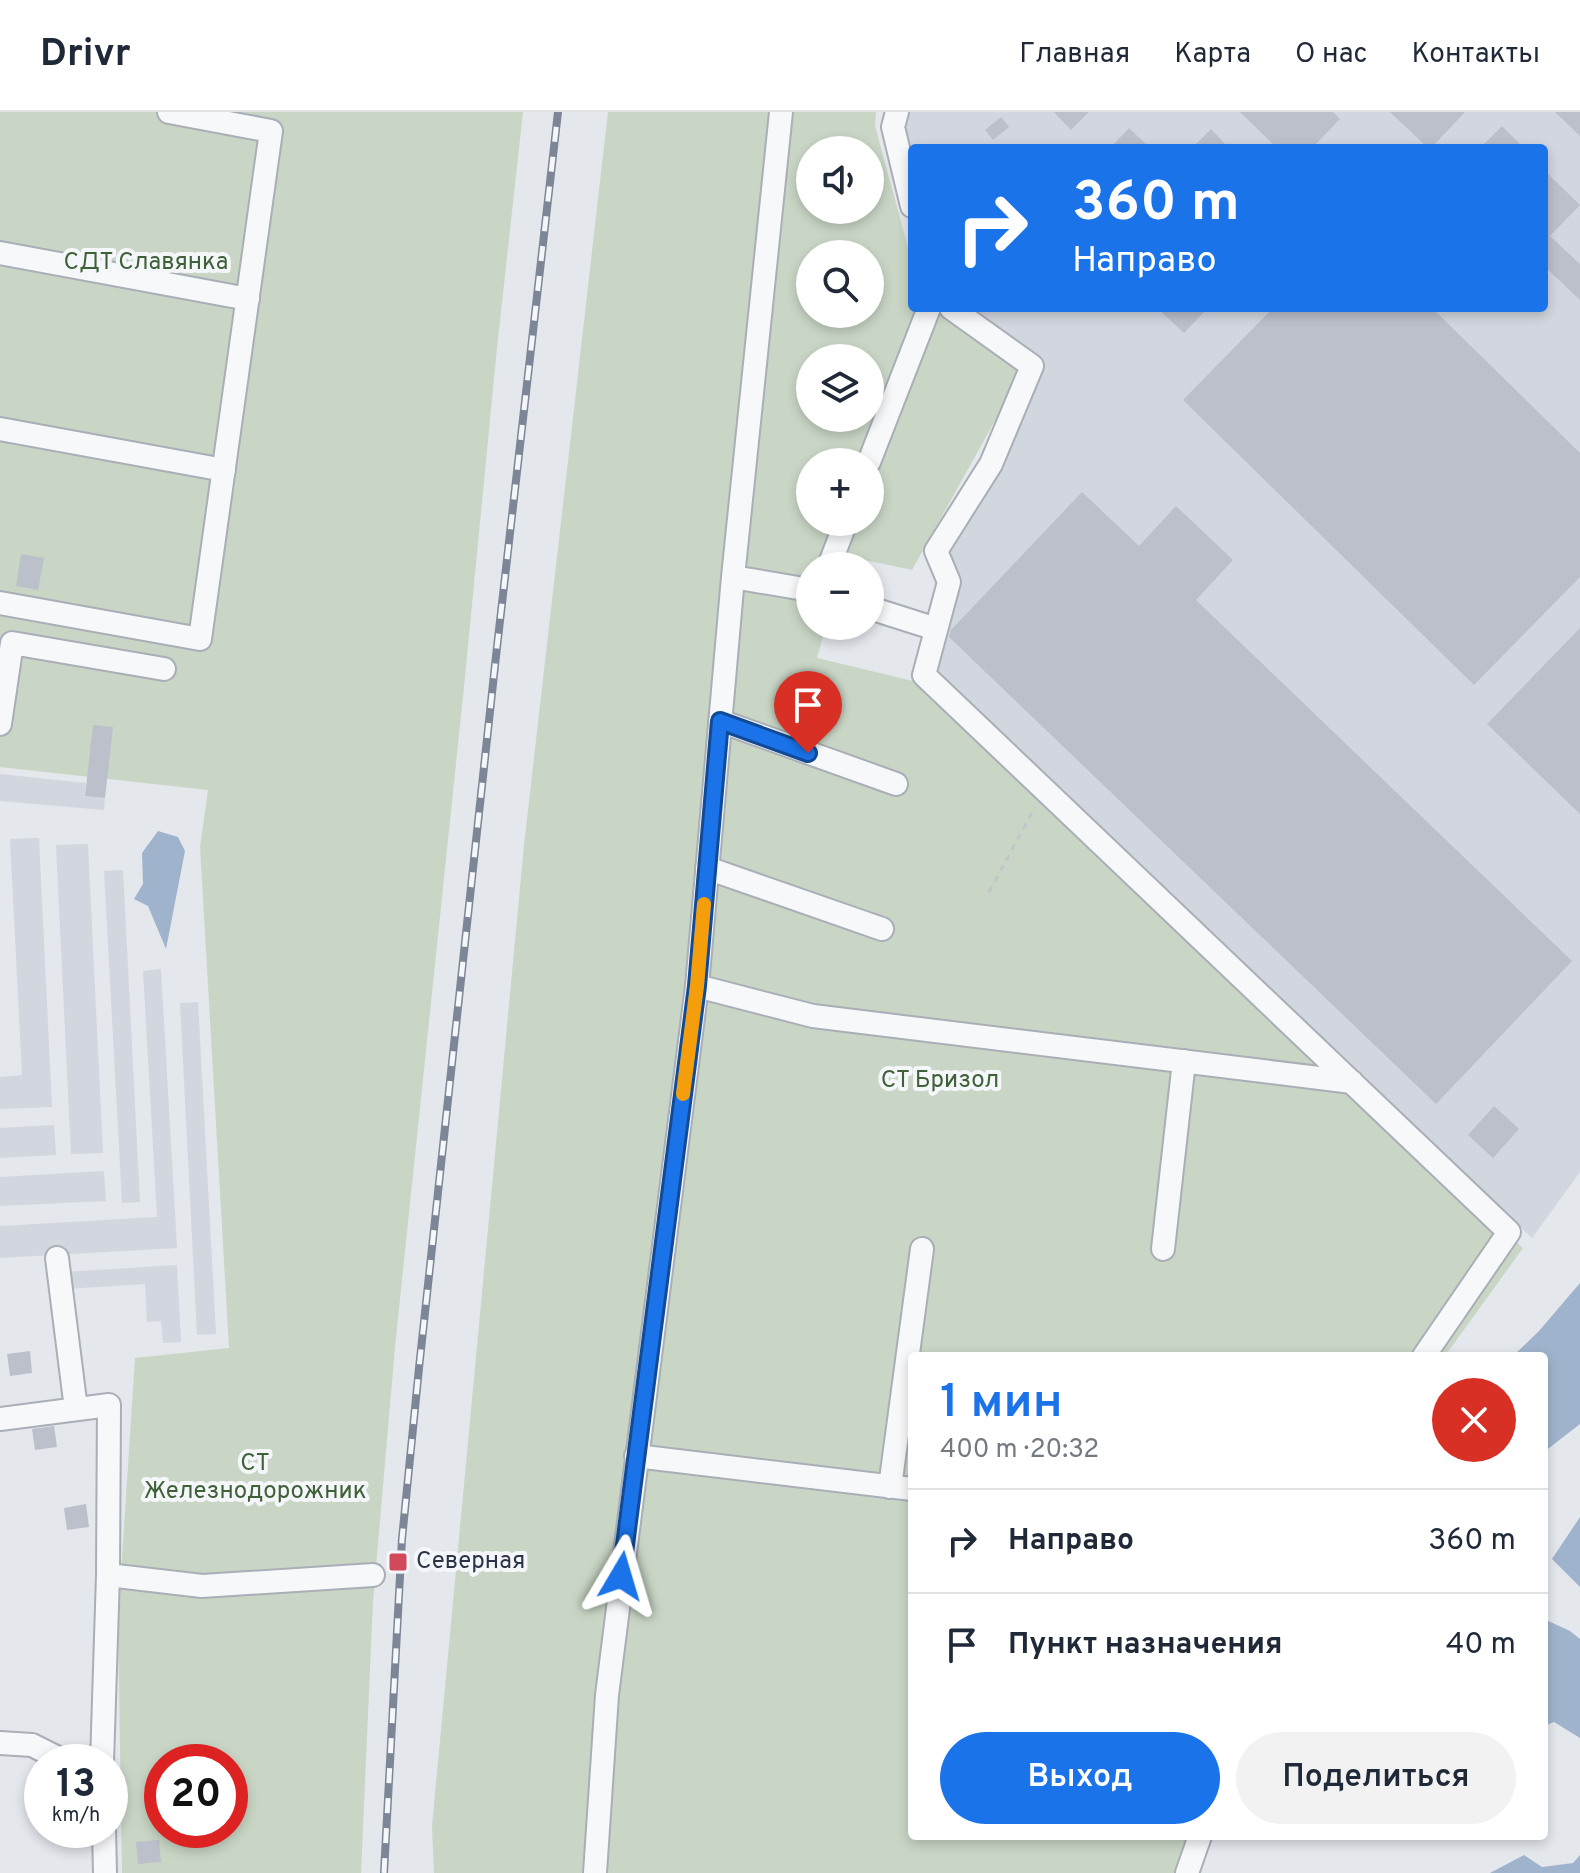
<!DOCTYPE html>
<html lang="ru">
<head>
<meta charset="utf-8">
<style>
  :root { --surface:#fff; --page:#f2f2f3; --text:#1f2937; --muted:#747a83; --line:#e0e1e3; --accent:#1a73e8 }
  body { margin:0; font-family:Overpass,sans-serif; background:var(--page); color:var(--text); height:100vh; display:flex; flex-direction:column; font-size:30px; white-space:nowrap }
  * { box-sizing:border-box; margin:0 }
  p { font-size:26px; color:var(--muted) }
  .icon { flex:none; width:44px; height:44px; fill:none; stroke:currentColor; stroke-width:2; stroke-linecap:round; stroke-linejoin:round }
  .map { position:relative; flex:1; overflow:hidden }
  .panel { position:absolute; left:908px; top:1240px; width:640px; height:488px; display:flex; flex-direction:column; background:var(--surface); border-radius:8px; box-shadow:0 4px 12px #0003 }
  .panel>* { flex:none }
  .top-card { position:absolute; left:908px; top:32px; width:640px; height:168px; border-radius:8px; box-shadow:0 4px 12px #0003; background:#1a73e8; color:#fff; overflow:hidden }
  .fabs { position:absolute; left:796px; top:24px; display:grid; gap:16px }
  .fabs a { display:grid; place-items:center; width:88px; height:88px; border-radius:50%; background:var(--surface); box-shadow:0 4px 12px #0003; font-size:40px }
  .speed { position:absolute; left:24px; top:1632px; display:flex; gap:16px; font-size:40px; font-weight:700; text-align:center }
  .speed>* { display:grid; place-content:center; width:104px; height:104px; border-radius:50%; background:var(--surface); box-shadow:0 4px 12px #0003; line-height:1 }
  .speed small { font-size:20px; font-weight:400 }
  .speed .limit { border:12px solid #d22; background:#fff; color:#111 }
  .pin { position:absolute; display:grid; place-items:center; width:68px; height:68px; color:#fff; margin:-82px -34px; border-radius:50% 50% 50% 0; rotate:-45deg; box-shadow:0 0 8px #0007 }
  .pin .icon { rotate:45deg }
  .me { position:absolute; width:88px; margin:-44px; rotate:7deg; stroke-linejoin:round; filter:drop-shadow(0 0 6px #0008) }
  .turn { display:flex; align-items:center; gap:28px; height:168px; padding:0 32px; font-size:36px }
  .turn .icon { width:104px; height:104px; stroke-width:2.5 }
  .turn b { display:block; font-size:56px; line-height:68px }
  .round { display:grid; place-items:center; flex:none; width:84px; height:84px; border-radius:42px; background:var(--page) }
  .summary { display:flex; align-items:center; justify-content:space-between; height:136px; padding:0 32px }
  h1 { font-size:48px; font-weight:600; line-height:60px; color:var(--accent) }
  .primary-button { display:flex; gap:16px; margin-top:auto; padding:16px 32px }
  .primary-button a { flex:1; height:92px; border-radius:48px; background:var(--accent); color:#fff; font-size:32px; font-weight:600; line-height:92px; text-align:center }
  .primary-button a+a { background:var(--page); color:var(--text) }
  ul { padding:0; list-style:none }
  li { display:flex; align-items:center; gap:24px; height:104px; padding:0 32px; border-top:2px solid var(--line) }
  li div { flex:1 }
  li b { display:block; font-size:30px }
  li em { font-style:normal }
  header { display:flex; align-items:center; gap:48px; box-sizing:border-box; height:112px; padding:0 40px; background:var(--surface); border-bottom:2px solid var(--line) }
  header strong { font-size:38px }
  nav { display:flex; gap:44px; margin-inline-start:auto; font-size:28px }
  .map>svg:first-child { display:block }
  .built { fill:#d2d6de }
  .green { fill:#c9d6c5; fill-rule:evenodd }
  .water { fill:#9fb4cc }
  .building { fill:#bbc0ca }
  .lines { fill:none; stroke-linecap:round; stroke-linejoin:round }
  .minor-casing { stroke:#a9aeb7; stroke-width:26 }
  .path { stroke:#c2c5cb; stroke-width:3; stroke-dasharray:6 6; stroke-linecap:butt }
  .minor { stroke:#f7f8fa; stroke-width:22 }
  .rail-casing { stroke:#7d8696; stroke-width:8 }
  .rail { stroke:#f4f6f9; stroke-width:5; stroke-dasharray:15; stroke-linecap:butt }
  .route-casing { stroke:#114b97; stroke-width:20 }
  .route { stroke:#1a73e8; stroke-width:14 }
  .slow { stroke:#f59e0b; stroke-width:14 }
  .poi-dot { fill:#d1495b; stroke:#f4f6f9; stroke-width:3 }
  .labels { text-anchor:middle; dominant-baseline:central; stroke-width:8; stroke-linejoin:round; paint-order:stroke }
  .park-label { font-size:24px; fill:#3f6138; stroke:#f4f6f9 }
  .poi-label { font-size:24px; fill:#2b3445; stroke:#f4f6f9; text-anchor:start }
</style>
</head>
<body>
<header>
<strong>Drivr</strong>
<nav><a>Главная</a><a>Карта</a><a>О нас</a><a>Контакты</a></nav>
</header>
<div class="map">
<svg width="1580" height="1761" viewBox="0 0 1580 1761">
  <rect width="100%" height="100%" fill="#e4e7ec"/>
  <path class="built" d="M906 0H1580V1060L1532 1126 932 557 947 442 1001 351 1039 267 1040 247 973 196H1544V36H912V46L903 11Z
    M0 662 86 671 85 684 105 686 104 698 0 689Z
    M39 726 52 995 0 997V965L22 963 10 727Z
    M88 732 103 1041 71 1042 56 733Z
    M123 758 140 1090 122 1091 104 759Z
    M161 857 177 1136 0 1146V1114L157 1105 143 859Z
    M198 890 216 1222 197 1223 180 891Z
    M54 1013 56 1043 0 1046V1016Z
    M104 1059 106 1089 0 1094V1065Z
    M177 1153 181 1230 163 1231 161 1209 147 1210 145 1172 66 1177 65 1160Z"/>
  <path class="green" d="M0 0H523L497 236 464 575 395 1235 373 1490 361 1761H122L118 1508 135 1246 229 1236 200 735 208 678 0 655ZM162 1650H230V1718H162Z
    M608 0H876L875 14 912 150V196H941L1023 258 912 458 846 444 842 454H810V514H826L817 546 917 570 1523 1136 1445 1244H912V1724H1208L1195 1761H434L432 1714 524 733ZM810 38H870V98H810ZM810 142H870V202H810ZM810 246H870V306H810ZM810 350H870V410H810Z"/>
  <path class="water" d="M158 719 178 725 185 739 166 837 148 794 134 787 143 772 142 741Z
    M1580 1171V1312L1544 1340V1244H1513L1539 1219Z
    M1580 1405V1475L1552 1447Z
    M1544 1507 1570 1519 1580 1527V1626L1554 1610 1544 1614Z
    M1524 1743 1542 1755 1573 1751 1580 1743V1761H1490Z"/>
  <path class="building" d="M1054 0H1089L1071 18Z
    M1240 0H1333L1340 7 1312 36H1277Z
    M1390 0H1465L1431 36H1428Z
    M1555 0H1580V24Z
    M1001 5 1009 15 993 28 985 18Z
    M1502 14 1524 36H1480Z
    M1129 16 1150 36H1110Z
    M1211 17 1229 36H1192Z
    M1544 58 1580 93 1550 124 1580 152V188L1544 154Z
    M1157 196H1208L1184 221Z
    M1273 196H1432L1580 341V465L1474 573 1183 288Z
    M1082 380 1139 434 1176 394 1233 448 1196 488 1572 849 1436 992 949 525 951 518Z
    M21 442 44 446 38 478 16 474Z
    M1580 516V702L1487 612Z
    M93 613 113 615 105 686 85 684Z
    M1494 994 1519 1017 1493 1046 1468 1023Z
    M30 1239 32 1261 10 1264 7 1242Z
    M54 1314 57 1335 35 1338 32 1317Z
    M86 1392 89 1415 67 1418 64 1396Z
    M159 1728 161 1750 138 1752 136 1730Z"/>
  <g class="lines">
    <defs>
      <path id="minor" d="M897 0 893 15 912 94
        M0 141 248 187
        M951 196 1032 254 991 352 936 439 949 470 924 563 1509 1120 1424 1244
        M0 317 224 358
        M869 350 929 196
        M829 454 846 410
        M733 465 810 478
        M0 491 200 527 271 19 169 0
        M870 496 936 517
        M720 609 896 672
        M0 612 12 531 164 557
        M707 756 882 817
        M697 874 813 904 1352 970
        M1163 1137 1184 949
        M57 1146 76 1297
        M0 1307 109 1293 108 1463 202 1474 373 1463
        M636 1344 912 1377
        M890 1375 922 1137
        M0 1631 32 1633 66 1650
        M102 1650 108 1463
        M104 1718 105 1761
        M595 1761 607 1583 697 874 733 465 781 0
        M1187 1761 1200 1724"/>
    </defs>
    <use href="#minor" class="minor-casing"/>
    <path class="path" d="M989 780 1035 695"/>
    <use href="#minor" class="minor"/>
    <defs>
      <path id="rail" d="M384 1761 402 1427 419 1256 496 544 558 0"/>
    </defs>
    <use href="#rail" class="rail-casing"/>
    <use href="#rail" class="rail"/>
  </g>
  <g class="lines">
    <defs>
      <path id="route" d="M621 1464 697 874 720 609 808 641"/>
    </defs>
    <use href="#route" class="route-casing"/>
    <use href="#route" class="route"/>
    <path class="slow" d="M683 982 697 874 704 792"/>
  </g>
  <rect class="poi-dot" x="388" y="1440" width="20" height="20" rx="4"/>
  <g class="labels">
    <g class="park-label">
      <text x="146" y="151">СДТ Славянка</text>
      <text x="940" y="969">СТ Бризол</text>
      <text x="255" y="1352">СТ<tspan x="255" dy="28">Железнодорожник</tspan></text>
    </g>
    <g class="poi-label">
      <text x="416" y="1450">Северная</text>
    </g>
  </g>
</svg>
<div class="fabs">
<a><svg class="icon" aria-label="sound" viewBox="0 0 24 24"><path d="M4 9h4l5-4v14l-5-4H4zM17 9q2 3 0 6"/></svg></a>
<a><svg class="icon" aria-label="search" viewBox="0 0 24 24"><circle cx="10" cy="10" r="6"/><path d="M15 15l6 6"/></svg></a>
<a><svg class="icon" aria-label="layers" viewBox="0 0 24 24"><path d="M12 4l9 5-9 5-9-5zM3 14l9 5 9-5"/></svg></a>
<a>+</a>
<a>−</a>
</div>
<div class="speed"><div>13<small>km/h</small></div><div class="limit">20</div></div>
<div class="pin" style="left:808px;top:641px;background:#d93025"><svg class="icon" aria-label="arrive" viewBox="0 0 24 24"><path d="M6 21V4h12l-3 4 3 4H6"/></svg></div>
<svg class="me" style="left:621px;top:1464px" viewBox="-20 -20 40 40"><path d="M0-17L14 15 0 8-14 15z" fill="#1a73e8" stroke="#fff" stroke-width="4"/></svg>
<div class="top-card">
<div class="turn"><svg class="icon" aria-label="right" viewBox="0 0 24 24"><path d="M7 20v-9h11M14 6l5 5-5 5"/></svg><div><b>360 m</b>Направо</div></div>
</div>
<section class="panel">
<div class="summary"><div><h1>1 мин</h1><p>400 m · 20:32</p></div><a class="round" style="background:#d93025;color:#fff"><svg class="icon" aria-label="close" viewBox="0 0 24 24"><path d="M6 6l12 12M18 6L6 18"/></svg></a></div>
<ul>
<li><svg class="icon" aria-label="right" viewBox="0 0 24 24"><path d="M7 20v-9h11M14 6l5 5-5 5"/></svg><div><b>Направо</b></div><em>360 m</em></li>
<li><svg class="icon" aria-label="arrive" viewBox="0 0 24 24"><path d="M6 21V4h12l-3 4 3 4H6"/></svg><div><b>Пункт назначения</b></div><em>40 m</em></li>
</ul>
<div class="primary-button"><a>Выход</a><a>Поделиться</a></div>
</section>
</div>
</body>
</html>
